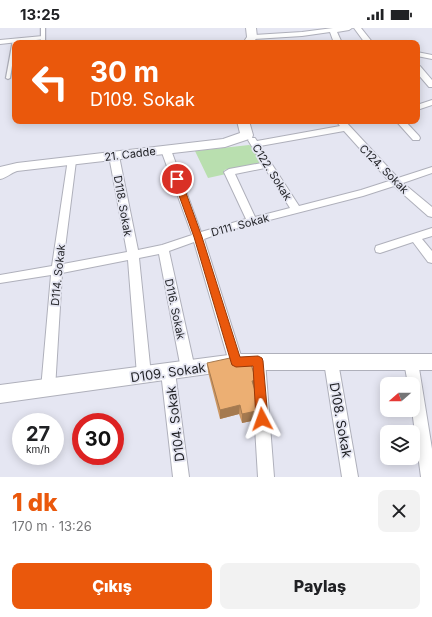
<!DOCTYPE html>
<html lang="tr">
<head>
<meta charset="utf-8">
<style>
  :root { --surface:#fff; --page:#f2f2f2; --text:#202124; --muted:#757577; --accent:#ea580c }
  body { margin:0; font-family:Inter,sans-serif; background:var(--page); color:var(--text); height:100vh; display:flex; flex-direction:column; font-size:15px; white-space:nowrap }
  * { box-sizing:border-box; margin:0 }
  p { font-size:13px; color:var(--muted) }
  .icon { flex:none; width:22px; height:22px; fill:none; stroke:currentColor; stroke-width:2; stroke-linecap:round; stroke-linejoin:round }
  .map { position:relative; height:449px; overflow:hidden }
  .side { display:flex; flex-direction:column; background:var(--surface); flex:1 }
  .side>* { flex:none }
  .top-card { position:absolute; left:12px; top:12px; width:408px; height:84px; border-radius:8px; box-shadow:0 2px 10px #0003; background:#ea580c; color:#fff; overflow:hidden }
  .needle { width:26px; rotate:250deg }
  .tools { position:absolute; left:380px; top:349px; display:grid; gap:8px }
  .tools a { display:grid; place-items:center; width:40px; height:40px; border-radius:8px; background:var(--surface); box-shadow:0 2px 10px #0003; font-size:20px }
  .speed { position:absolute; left:12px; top:385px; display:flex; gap:8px; font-size:20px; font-weight:700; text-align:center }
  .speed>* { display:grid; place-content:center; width:52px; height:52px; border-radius:50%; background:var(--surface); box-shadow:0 2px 10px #0003; line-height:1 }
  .speed small { font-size:10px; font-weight:400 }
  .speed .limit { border:6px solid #d22; background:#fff; color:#111 }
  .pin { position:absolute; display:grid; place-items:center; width:34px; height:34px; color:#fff; margin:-17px; border:2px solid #fff; border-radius:50%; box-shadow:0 1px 4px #0007 }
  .me { position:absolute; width:44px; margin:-22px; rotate:356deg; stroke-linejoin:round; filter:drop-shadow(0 0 3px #0008) }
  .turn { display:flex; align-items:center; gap:14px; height:84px; padding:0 12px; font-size:18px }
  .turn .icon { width:52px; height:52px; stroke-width:2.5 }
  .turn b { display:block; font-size:28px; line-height:34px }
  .round { display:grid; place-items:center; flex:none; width:42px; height:42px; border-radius:8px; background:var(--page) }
  .overview { display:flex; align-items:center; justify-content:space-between; height:68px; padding:0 12px }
  h1 { font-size:24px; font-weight:800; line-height:30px; color:var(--accent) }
  .primary-button { display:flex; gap:8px; margin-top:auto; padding:8px 12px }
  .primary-button a { flex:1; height:46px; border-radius:8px; background:var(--accent); color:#fff; font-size:16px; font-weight:800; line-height:46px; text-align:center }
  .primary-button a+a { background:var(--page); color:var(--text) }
  .status { display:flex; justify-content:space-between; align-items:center; height:28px; padding:0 20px; background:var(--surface); direction:ltr }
  .status svg { height:11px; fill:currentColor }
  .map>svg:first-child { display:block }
  .green { fill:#b9dfaf }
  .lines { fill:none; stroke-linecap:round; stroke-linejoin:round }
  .service-casing { stroke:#afb0bb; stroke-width:2.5 }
  .minor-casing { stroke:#afb0bb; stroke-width:2 }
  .secondary-casing { stroke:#afb0bb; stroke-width:2 }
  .service { fill:#fff; fill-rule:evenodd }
  .minor { fill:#fff; fill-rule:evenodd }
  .secondary { fill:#fff; fill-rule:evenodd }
  .wall { fill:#cb9663 }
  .shaded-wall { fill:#a57a50 }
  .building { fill:#ecaf73; stroke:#a57a50 }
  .route { fill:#ea580c; stroke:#983908 }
  .labels { text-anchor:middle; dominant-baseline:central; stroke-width:3.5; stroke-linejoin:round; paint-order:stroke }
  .street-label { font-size:11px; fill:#1f2024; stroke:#e5e6f2 }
  .near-street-label { font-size:13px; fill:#1f2024; stroke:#e5e6f2 }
</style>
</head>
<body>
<div class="status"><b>13:25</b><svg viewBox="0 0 49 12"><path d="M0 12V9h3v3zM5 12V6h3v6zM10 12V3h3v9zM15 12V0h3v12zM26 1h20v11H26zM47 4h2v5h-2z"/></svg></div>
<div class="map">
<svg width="432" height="449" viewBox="0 0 432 449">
  <rect width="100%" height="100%" fill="#e5e6f2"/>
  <path class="green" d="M249 117 251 118 261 135 224 142 226 146 208 150 195 123Z"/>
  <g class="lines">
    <defs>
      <path id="service" d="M41 0H45V15H41Z
        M13 12 16 13 10 50 8 51 6 50Z"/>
      <path id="minor" d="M333 0H352L349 2 337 4 342 15H334L330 4 302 8 252 11 249 9 252 7 302 4Z
        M354 0H361L373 15H365Z
        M43 8 45 9V11L0 16V12Z
        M417 24 432 27V31L417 28Z
        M417 38H420L432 52V59H429L417 45Z
        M432 72V77L417 82V77Z
        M336 93H345L398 150 432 139V145L403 155 432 179V189L428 188 394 158 363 168 223 204 204 211 243 334 241 338 236 340 231 338 229 334 194 214 169 223 195 341 193 345 188 347 183 345 181 341 159 226 139 230 151 347 149 351 144 353 139 351 137 347 128 232 62 245 55 361 53 365 48 367 43 365 41 361 51 247 0 255V247L52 238 68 131 71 130 76 133 63 236 127 224 109 128 111 126H117L119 128 138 222 162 217 192 207 161 122 163 120H169L171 122 201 204 246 191 224 144 229 141 262 135 248 112 249 110H255L257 113 340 98ZM344 103 389 153 361 162 299 178 260 118ZM265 140 290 180 255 189 235 146Z
        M396 93H405L419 108 420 110 419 112H413Z
        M432 200V208L422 211 432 223V235L428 234 413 214 380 225 376 224 375 221 376 218Z
        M258 327 263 329 265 333 274 449H258L251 333 253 329Z
        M331 328 336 330 338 334 358 449H342L324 334 326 330Z
        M411 328 416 330 418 334 432 421V449H421L412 382H413V356H408L404 334 406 330Z
        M168 338 173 340 175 344 189 449H173L161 344 163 340Z"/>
      <path id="secondary" d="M246 0H256L257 9 253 15H243L247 9Z
        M237 93H249L253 107 252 110 225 119 17 143C10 145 7 150 0 151V139L17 135 223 111 240 105Z
        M236 326H432V342H236L0 375V357Z"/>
    </defs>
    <use href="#service" class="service-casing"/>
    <use href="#minor" class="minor-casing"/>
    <use href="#secondary" class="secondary-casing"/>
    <use href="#service" class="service"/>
    <use href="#minor" class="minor"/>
    <use href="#secondary" class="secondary"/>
  </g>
  <path class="wall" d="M207 335 256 352 255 360 261 382 260 391 242 395 239 386 220 391 208 344Z"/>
  <path class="shaded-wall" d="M256 352 254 362 252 353Z
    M240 377 239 386 220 391V382Z
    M261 382 260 391 242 395V386Z"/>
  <path class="building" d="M230 330H249L256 352 252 353 261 382 242 386 240 377 220 382 207 335Z"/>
  <path class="route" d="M177 148 181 151 202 209 240 329 258 328 262 330 263 333 268 391 266 395 262 397 258 395 256 391 253 338 236 339 232 337 231 334 194 209 173 151Z"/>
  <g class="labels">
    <g class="street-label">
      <text transform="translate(130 126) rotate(-7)">21. Cadde</text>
      <text transform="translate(384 141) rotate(45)">C124. Sokak</text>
      <text transform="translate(272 144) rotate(58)">C122. Sokak</text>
      <text transform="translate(123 178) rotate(80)">D118. Sokak</text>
      <text transform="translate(240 197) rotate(-15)">D111. Sokak</text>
      <text transform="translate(58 247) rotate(-84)">D114. Sokak</text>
      <text transform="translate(175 281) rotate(78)">D116. Sokak</text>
    </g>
    <g class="near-street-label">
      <text transform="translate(168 344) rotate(-8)">D109. Sokak</text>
      <text transform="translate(341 392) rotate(80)">D108. Sokak</text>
      <text transform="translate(175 396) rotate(-97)">D104. Sokak</text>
    </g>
  </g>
</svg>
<div class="tools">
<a><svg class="needle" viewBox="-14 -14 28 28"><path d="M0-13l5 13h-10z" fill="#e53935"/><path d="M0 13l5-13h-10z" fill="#757577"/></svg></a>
<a><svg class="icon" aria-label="layers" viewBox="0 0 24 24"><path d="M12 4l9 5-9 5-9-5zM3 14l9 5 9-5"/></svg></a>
</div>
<div class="speed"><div>27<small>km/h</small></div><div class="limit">30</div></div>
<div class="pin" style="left:177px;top:151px;background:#d93025"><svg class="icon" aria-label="arrive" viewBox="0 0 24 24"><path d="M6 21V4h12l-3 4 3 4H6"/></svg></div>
<svg class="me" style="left:262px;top:391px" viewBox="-20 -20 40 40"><path d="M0-17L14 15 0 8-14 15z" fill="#ea580c" stroke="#fff" stroke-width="4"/></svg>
<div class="top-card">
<div class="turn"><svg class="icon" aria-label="left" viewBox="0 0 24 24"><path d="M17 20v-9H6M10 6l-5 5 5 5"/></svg><div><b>30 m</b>D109. Sokak</div></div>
</div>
</div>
<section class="side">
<div class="overview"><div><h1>1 dk</h1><p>170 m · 13:26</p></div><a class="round"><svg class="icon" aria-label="close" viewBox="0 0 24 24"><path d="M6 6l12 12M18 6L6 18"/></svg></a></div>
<div class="primary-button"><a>Çıkış</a><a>Paylaş</a></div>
</section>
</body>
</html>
